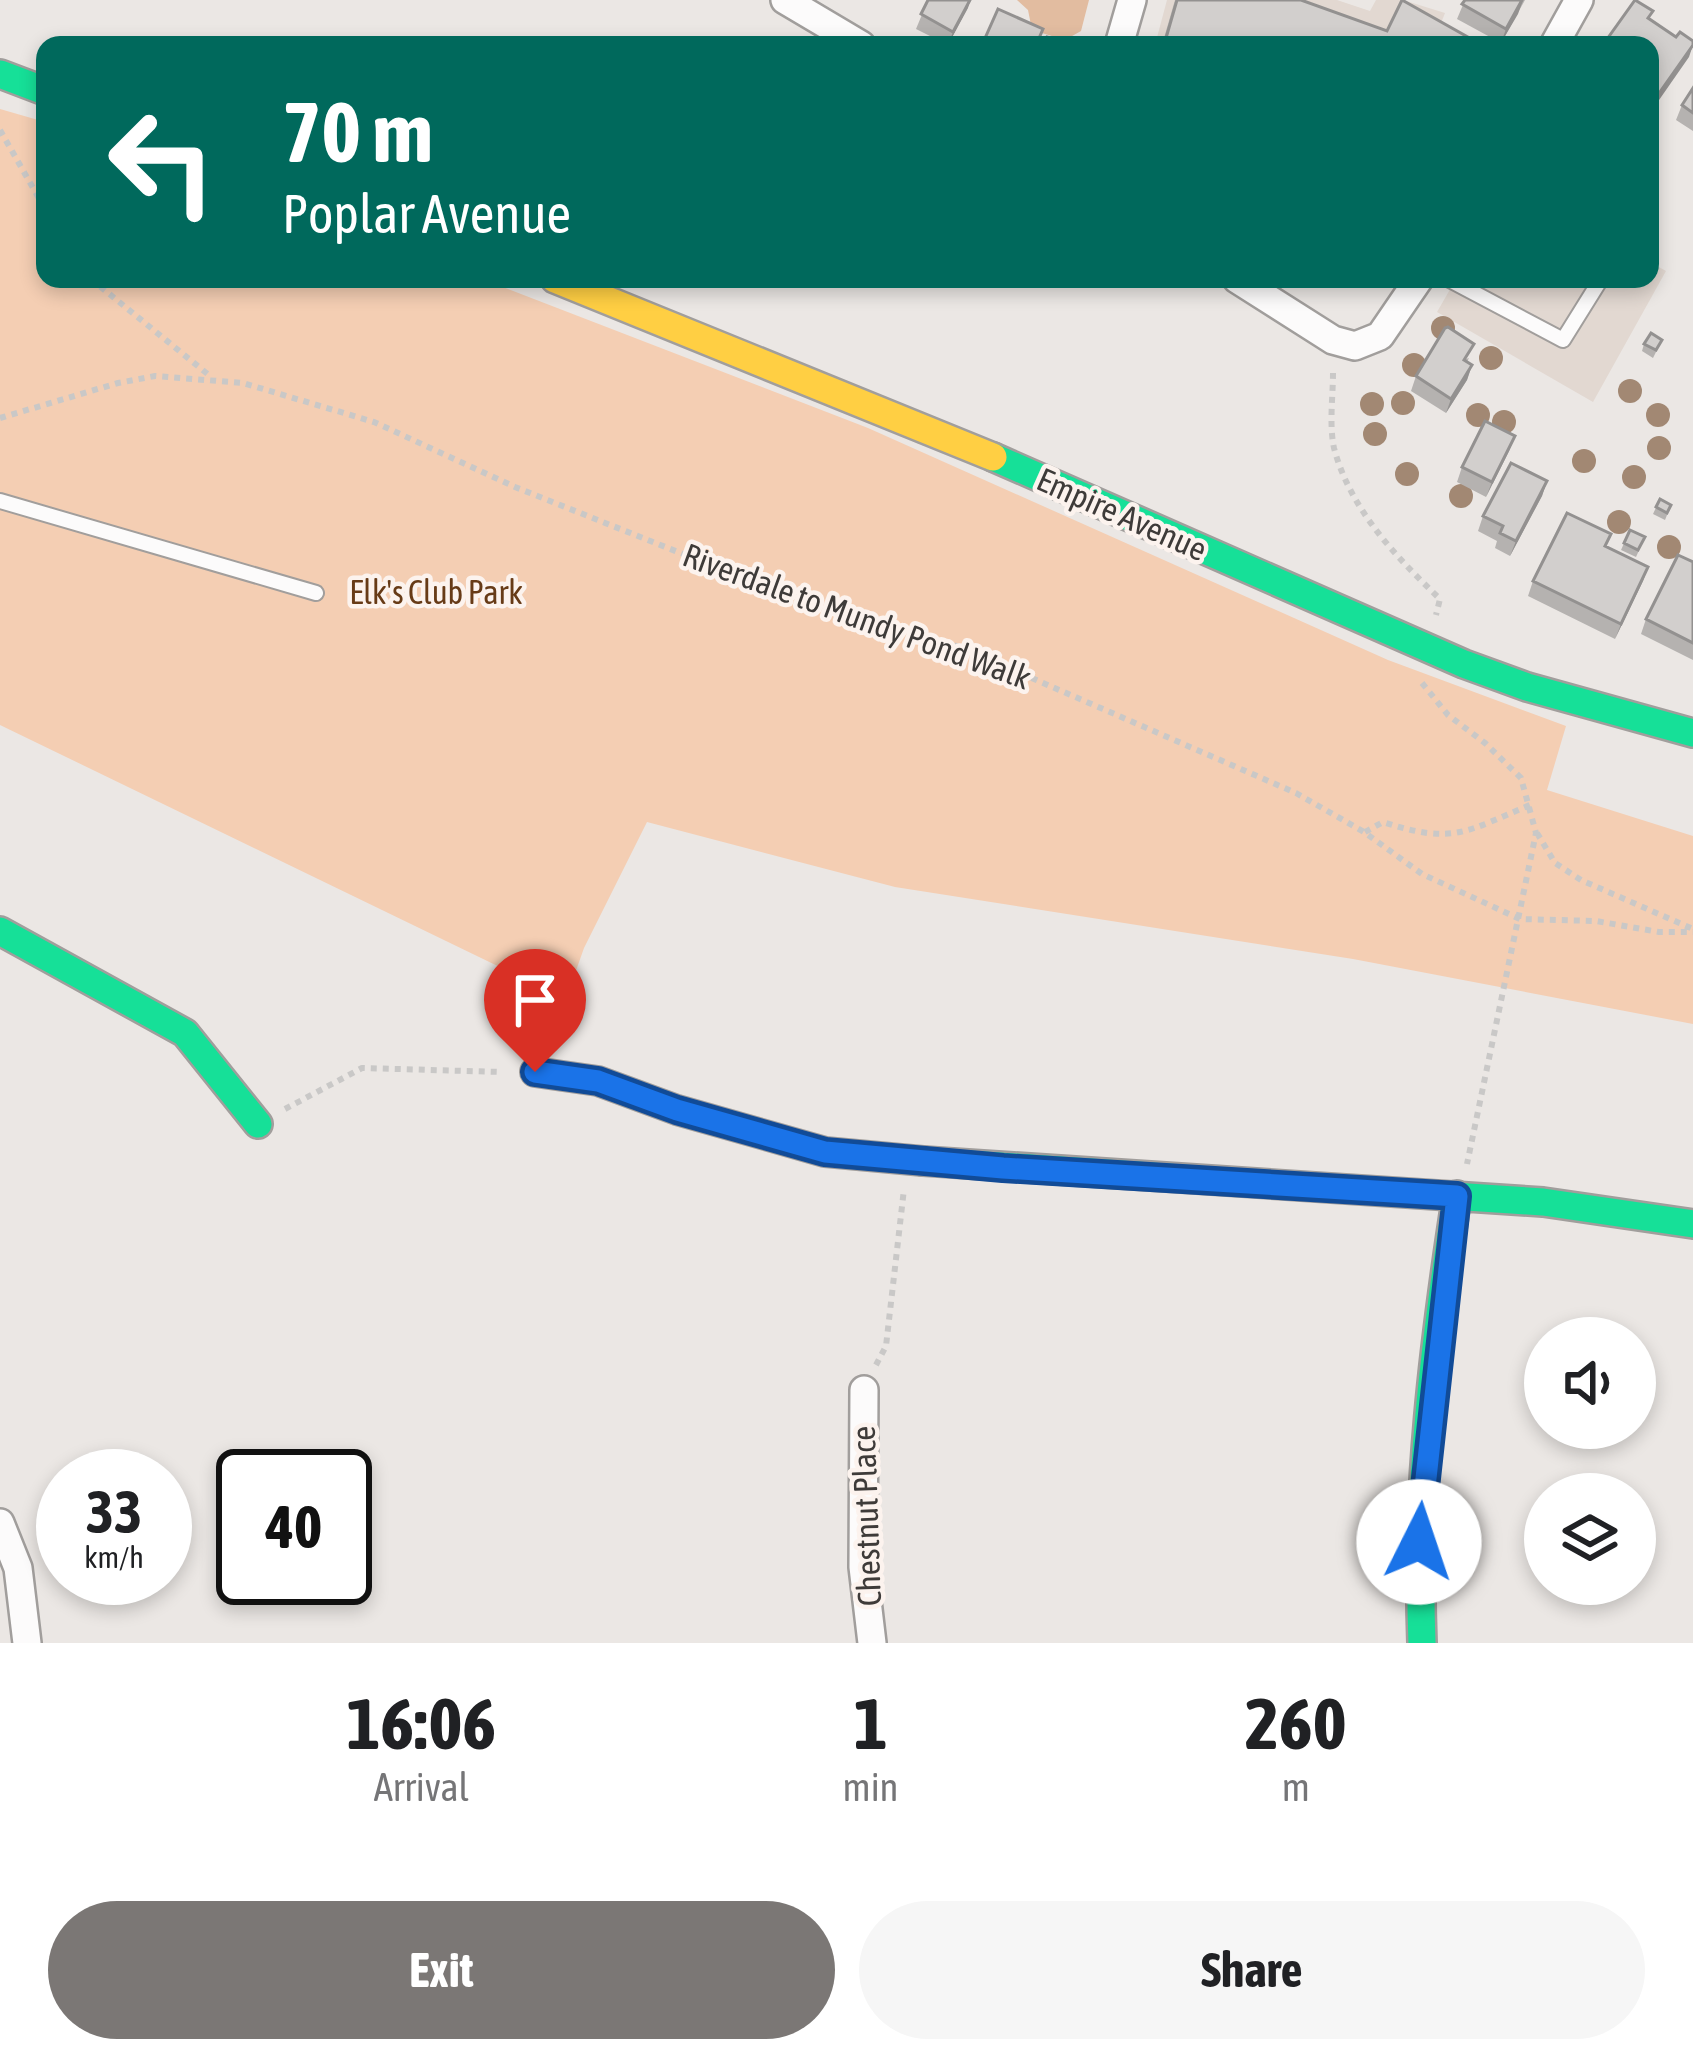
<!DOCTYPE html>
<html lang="en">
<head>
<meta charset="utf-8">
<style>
  :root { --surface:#fff; --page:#f6f6f6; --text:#202124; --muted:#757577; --accent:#7b7775 }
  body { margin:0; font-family:"Asap Condensed",sans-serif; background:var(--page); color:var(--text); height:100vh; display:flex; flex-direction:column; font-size:45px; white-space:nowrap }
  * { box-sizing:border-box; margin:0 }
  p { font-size:39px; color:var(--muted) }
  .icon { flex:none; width:66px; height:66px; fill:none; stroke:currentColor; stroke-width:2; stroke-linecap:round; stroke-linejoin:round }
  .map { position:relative; height:1643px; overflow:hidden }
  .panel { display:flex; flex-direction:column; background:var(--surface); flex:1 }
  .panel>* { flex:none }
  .hud { position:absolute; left:36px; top:36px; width:1623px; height:252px; border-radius:24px; box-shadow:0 6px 18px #0003; background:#00695c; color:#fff; overflow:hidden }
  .fabs { position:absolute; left:1524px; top:1317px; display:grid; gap:24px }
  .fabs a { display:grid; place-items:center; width:132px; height:132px; border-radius:50%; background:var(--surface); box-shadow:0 6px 18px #0003; font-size:60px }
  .speed { position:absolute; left:36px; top:1449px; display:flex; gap:24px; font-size:60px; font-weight:700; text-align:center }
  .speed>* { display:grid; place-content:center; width:156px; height:156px; border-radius:50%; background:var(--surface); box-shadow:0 6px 18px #0003; line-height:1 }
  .speed small { font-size:30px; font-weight:400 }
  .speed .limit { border:6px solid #111; border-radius:18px; background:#fff; color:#111 }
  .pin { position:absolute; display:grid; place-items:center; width:102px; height:102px; color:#fff; margin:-123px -51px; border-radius:50% 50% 50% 0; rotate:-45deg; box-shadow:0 0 12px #0007 }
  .pin .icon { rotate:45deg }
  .me { position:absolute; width:132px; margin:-66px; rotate:4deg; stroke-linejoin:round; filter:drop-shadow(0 0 9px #0008) }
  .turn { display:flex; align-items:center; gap:42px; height:252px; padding:0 48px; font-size:54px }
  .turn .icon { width:156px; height:156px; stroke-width:2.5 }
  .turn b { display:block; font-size:84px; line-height:102px }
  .eta { display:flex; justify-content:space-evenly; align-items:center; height:204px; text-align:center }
  .eta b { font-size:72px; font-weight:700; line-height:84px }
  .action { display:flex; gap:24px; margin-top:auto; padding:24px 48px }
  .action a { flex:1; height:138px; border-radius:72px; background:var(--accent); color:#fff; font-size:48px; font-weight:700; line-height:138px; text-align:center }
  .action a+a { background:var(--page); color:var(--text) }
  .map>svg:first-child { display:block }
  .built { fill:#e2d8d1 }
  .green { fill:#f4ceb3 }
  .forest { fill:#e2bca0 }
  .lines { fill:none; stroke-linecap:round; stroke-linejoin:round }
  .lane-casing { stroke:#a19e9c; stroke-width:18 }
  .street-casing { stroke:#a19e9c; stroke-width:32 }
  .fast-casing { stroke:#a19e9c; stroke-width:32 }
  .slow-casing { stroke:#a19e9c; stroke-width:32 }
  .path { stroke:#c9c8c7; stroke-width:6; stroke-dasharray:6 6; stroke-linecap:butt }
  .lane { stroke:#fcfbfb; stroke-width:14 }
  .street { stroke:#fcfbfb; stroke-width:27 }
  .fast { stroke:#16e098; stroke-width:27 }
  .slow { stroke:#ffcf43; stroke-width:27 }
  .tree { fill:#a28873 }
  .wall { fill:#b5b2b0 }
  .shaded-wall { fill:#939190 }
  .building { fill:#d2cfcd; stroke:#939190; stroke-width:3 }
  .route-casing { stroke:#114b97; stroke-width:30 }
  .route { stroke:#1a73e8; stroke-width:21 }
  .labels { text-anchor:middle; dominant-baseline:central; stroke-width:9; stroke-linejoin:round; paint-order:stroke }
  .street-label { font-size:33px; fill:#3e3b39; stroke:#fcf3ee }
  .park-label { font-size:33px; fill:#673b17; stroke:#fcf3ee }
</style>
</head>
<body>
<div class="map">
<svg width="1693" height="1643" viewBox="0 0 1693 1643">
  <rect width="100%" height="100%" fill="#ebe7e4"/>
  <path class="built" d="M1167 0H1337L1370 11 1376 0H1403L1445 13 1439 28 1474 45H1155Z
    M1650 262 1666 271 1593 402 1437 312 1456 279H1650Z"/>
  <path class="green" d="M0 109 45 122V279H482L868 428 1388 660 1566 726 1547 790 1693 836V1024L1353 959 895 887 647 822 584 948 566 999 0 725Z"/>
  <path class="forest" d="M1017 0H1089L1081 31 1065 40 1032 30 1028 10Z"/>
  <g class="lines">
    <defs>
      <path id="lane" d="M1448 279 1563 340 1601 279
        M0 501 316 593"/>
      <path id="street" d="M785 0 861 45
        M1119 45 1132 0
        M1554 45 1579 0
        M1237 279 1333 340 1355 346 1380 336 1419 279
        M864 1390 863 1567 872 1643
        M0 1523 18 1568 27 1643"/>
      <path id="fast" d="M0 74 45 91
        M993 457 1464 664 1527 687 1693 733
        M0 931 185 1033 258 1124
        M923 1161 1543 1202 1693 1224
        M1422 1643C1416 1492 1434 1344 1457 1195"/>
      <path id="slow" d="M555 279 993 457
        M535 1072 598 1081 677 1110 825 1152 923 1161"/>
    </defs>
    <use href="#lane" class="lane-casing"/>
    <use href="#street" class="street-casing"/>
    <use href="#fast" class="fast-casing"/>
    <use href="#slow" class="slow-casing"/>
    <path class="path" d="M0 130 45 209
      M91 279 210 376
      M1333 373C1333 396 1329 425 1334 448 1350 509 1396 557 1440 599L1436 615
      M0 418 118 383 155 376 243 383 374 422 515 487 683 554 965 649 1296 793 1364 832 1422 874 1520 919 1596 921 1659 932H1693
      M1422 683 1448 715 1485 743 1521 778 1536 833 1467 1164
      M1365 832 1383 822C1453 845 1465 832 1530 805
      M1537 833 1555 863 1581 880 1693 929
      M285 1109 362 1068 502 1072
      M876 1365 886 1346 904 1189"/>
    <use href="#lane" class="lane"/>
    <use href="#street" class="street"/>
    <use href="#fast" class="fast"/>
    <use href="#slow" class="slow"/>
  </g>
  <g class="tree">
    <circle cx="1443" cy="328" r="12"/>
    <circle cx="1491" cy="358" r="12"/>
    <circle cx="1414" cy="365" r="12"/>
    <circle cx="1630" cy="391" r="12"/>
    <circle cx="1403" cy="403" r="12"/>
    <circle cx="1372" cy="404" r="12"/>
    <circle cx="1478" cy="415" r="12"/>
    <circle cx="1658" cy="415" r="12"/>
    <circle cx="1504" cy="422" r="12"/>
    <circle cx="1375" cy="434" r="12"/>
    <circle cx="1659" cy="448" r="12"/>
    <circle cx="1584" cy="461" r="12"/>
    <circle cx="1407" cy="474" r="12"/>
    <circle cx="1634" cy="477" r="12"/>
    <circle cx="1461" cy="496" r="12"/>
    <circle cx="1619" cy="522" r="12"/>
    <circle cx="1669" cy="547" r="12"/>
  </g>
  <path class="wall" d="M928 0H971L948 45 916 29Z
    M1175 0H1301L1387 31 1482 45H1162Z
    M1465 0H1525L1501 43 1457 19Z
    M1693 88V131L1676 120 1682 105Z
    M1662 340 1653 358 1642 351 1644 344Z
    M1469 358 1467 362 1472 365 1467 380 1446 413 1411 391 1416 376Z
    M1515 436 1486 497 1457 482 1462 467Z
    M1547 481 1542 496 1510 556 1495 548 1497 541 1478 531 1483 516Z
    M1660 499 1671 505 1665 520 1653 514Z
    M1630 530 1645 537 1636 557 1621 550Z
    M1606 546 1648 567 1615 639 1528 596 1533 581Z
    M1693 562V660L1641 634 1646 619Z"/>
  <path class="shaded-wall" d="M970 0 968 8 948 45 953 32Z
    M1523 0 1518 14 1501 43 1506 29Z
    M1693 45 1689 57 1650 113V106Z
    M1472 365 1467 380 1446 413 1451 399Z
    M1515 436 1509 451 1486 497 1492 482Z
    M1547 481 1542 496 1510 556 1516 541Z
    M1648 567 1643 581 1615 639 1621 624Z"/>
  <path class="building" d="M928 0H970L953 32 921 14Z
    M1177 0H1301L1387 31 1402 0 1482 45H1164Z
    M1465 0H1522L1506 29 1462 4Z
    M1635 0 1653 11 1648 18 1676 37 1680 32 1693 41V45L1650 106V45H1610L1605 42Z
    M998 9 1043 29 1036 45H982Z
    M1047 37 1075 45H1044Z
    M1693 88V113L1682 105Z
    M1448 327 1474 344 1464 360 1472 365 1451 399 1416 376 1445 328Z
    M1651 333 1662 340 1656 350 1644 344Z
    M1485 421 1515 436 1492 482 1462 467Z
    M1511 463 1547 481 1516 541 1500 533 1503 526 1483 516Z
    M1660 499 1671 505 1667 513 1656 507Z
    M1567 513 1611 534 1605 546 1648 567 1621 624 1533 581Z
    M1630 530 1645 537 1638 550 1624 543Z
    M1678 555 1693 562V643L1646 619Z"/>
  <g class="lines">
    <defs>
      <path id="route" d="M535 1072 598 1081 677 1110 825 1152 1003 1168 1457 1196 1419 1542"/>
    </defs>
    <use href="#route" class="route-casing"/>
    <use href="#route" class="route"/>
  </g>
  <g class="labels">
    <g class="street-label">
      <text transform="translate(1122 514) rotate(24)">Empire Avenue</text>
      <text transform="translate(857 616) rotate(20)">Riverdale to Mundy Pond Walk</text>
      <text transform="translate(866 1516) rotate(-92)">Chestnut Place</text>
    </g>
    <g class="park-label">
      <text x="436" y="592">Elk's Club Park</text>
    </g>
  </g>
</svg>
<div class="fabs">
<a><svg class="icon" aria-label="sound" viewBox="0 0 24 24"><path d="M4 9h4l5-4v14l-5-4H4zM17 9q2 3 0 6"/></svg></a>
<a><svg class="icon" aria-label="layers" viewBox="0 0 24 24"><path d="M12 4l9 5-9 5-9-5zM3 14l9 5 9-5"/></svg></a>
</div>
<div class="speed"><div>33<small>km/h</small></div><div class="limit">40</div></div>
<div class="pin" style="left:535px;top:1072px;background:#d93025"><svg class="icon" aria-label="arrive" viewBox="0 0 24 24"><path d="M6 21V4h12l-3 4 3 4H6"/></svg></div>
<svg class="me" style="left:1419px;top:1542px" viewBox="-20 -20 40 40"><circle r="19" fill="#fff"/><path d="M0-13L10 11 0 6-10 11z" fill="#1a73e8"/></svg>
<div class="hud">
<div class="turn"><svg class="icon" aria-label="left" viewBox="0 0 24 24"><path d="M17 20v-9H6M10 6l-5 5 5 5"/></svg><div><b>70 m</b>Poplar Avenue</div></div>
</div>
</div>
<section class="panel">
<div class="eta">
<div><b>16:06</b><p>Arrival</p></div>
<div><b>1</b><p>min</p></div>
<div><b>260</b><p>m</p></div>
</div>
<div class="action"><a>Exit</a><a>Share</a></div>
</section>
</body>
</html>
